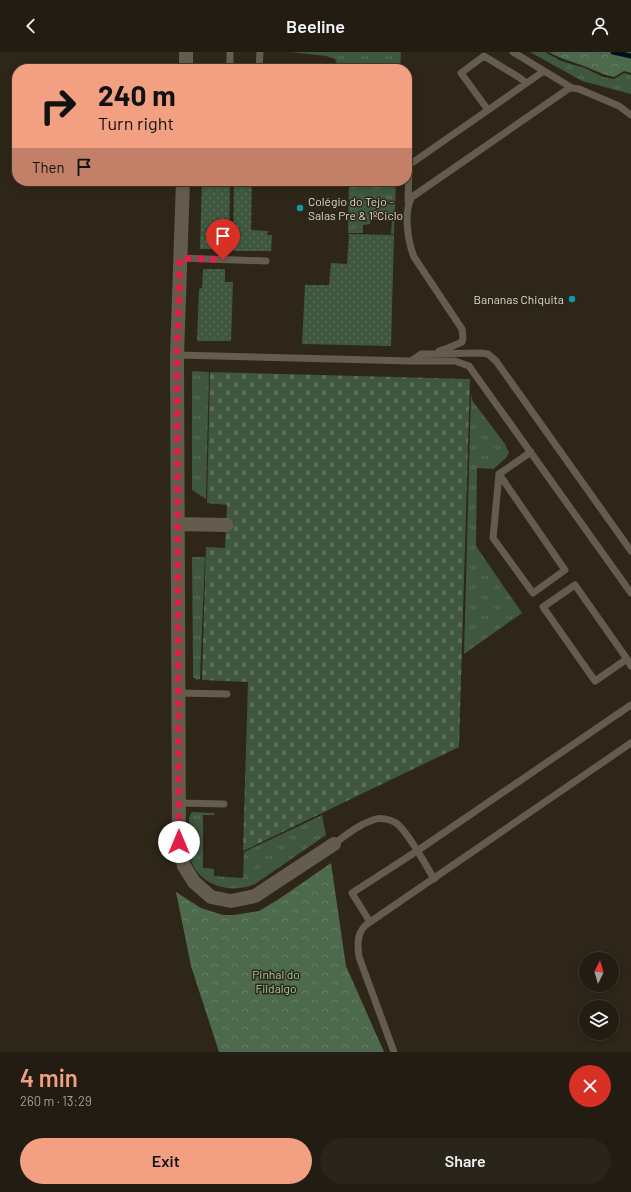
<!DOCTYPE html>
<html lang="en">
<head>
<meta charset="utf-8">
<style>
  :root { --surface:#221c12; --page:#2a251b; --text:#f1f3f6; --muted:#a2a19f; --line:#3f3a32; --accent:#f2a081 }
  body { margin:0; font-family:Barlow,sans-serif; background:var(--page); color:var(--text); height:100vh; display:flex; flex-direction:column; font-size:15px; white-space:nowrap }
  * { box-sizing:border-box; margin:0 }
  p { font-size:13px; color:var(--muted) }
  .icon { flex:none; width:22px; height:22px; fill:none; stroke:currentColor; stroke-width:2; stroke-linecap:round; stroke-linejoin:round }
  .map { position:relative; height:1000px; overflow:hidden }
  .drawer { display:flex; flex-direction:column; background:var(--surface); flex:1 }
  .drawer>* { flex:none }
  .banner { position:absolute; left:12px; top:12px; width:400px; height:122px; border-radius:16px; box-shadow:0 2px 6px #0003,0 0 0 1px var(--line); background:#f2a081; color:#111; overflow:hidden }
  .needle { width:26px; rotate:5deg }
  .tools { position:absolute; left:579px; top:900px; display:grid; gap:8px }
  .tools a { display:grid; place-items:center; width:40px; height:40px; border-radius:50%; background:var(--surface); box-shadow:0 2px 6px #0003,0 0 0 1px var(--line); font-size:20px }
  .pin { position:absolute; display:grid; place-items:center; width:34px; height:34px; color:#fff; margin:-41px -17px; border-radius:50% 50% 50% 0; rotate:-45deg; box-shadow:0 0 4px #0007 }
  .pin .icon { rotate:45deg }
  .me { position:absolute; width:44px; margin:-22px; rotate:0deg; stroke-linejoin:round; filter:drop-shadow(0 0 3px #0008) }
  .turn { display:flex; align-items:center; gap:14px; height:84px; padding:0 20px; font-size:18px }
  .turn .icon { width:52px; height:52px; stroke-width:2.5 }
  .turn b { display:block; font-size:28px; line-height:34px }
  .then { display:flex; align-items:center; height:38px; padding:0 20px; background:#0003; gap:8px; font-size:15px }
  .round { display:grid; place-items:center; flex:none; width:42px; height:42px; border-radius:21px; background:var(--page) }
  .headline { display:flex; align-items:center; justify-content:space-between; height:68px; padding:0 20px }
  h1 { font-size:24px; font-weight:600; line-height:30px; color:var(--accent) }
  .cta { display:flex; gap:8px; margin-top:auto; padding:8px 20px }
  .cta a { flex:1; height:46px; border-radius:24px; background:var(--accent); color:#111; font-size:16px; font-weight:600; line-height:46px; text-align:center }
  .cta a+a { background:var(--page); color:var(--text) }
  header { display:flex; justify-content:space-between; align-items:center; height:52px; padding:0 20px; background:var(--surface); font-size:18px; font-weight:600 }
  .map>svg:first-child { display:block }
  .grass { fill:url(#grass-tufts) }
  .forest { fill:url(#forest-crowns) }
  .cemetery { fill:url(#cemetery-stones) }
  .garden { fill:url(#garden-dots) }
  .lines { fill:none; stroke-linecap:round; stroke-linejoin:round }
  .stream { stroke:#00101a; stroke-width:5 }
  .service { stroke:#645c4c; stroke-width:7 }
  .minor { stroke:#645c4c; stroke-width:14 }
  .route { stroke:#e11d48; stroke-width:7; stroke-dasharray:0 12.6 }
  .culture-dot { fill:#0f9aa8; stroke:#2e2618; stroke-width:1.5 }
  .labels { text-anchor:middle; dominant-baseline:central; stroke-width:3; stroke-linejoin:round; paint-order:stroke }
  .poi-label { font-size:12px; fill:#ddd9cf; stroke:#2e2618; text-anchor:start }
  .park-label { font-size:12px; fill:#9fd09d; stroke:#2e2618 }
</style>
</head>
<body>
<header><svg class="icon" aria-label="back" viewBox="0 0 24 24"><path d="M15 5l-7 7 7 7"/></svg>Beeline<svg class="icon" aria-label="person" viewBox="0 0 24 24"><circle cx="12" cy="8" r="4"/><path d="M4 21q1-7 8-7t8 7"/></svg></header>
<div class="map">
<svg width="631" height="1000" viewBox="0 0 631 1000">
  <defs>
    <pattern id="grass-tufts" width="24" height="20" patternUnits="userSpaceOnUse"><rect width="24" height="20" fill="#3e573e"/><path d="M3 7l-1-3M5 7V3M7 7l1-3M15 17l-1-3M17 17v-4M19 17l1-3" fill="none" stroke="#596f59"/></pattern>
    <pattern id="forest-crowns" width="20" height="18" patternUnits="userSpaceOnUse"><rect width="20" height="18" fill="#4d6a4c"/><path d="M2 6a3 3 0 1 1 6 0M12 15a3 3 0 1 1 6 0" fill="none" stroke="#667f65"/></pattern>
    <pattern id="cemetery-stones" width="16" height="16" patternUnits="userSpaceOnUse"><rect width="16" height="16" fill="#3e573e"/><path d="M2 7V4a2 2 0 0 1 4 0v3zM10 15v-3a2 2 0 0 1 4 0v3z" fill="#596f59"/></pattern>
    <pattern id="garden-dots" width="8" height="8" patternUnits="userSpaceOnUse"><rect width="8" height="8" fill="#3e573e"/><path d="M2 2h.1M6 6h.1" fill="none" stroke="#596f59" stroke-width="1.8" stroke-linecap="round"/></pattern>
  </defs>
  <rect width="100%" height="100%" fill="#2e2618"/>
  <path class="grass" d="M290 0H401L400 17H336L337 12 335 7 326 4Z
    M530 0H545L561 9 585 16 603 25 614 27 624 21 631 23V42L582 29Z
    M349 129H396L394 182H391L392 169 371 167 370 172 363 173V181H348Z
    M193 319 209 320 206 447 192 438V320Z
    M471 341 472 348 505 392 509 401 505 407 493 417 477 416 476 494 522 561 464 602Z
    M192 505H205L200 627 197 628 193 625V615Z
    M192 760 214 761 215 763H203V816L214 817V824L243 826 244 800 322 763 326 783 255 832C230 843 197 833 190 805 187 793 189 778 189 765Z"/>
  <path class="forest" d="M549 0H631V21L624 19 614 25C603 23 595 18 584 14 571 9 561 7 549 0Z
    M331 811 346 914 384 1000H219L191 914 176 840 201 856 223 863H234L259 859 279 847Z"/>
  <path class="cemetery" d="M210 320 470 327 459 695 243 799 248 630 202 628 206 495 225 496 227 453 207 451Z"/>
  <path class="garden" d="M202 129H230L229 197H200Z
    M234 129H252L251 178 268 179 267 183H272L271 199H233Z
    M349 182 394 183 391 294 302 292 305 233H329L331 211 347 212Z
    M203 217H225V230H233L231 289H197L199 237 202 236Z"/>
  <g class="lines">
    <path class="stream" d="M613 0 631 4"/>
    <path class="service" d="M513 0 572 36
      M230 17V0
      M259 17 260 0
      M488 58 461 21 484 4 520 26 526 31
      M408 150 409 113 544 19
      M180 206 266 209
      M439 299 448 296 462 290 463 286 462 277 414 205C408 190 403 159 412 145L568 37 572 36 579 37 619 54 631 63
      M177 303 411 309 421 302 481 301 488 302 496 309 631 499
      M411 309H455L469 314 631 541
      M499 422 493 486 533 541 565 518 499 422 531 400
      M627 607 595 629 543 555 575 533 627 607 631 614
      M179 641 227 642
      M631 653 417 799 352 841 370 870 631 691
      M179 751 224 752
      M334 792C346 783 358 773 373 768 380 765 390 767 396 771 407 778 427 815 434 827
      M370 870C357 878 357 890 359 905L394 1000"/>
    <path class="minor" d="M186 17V0
      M183 129 177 303 179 790 184 814 194 830 211 845 231 849 255 844 334 792
      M178 472 226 473"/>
  </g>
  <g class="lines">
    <path class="route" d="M179 790 177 303 180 206 223 208"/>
  </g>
  <g class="culture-dot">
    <circle cx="300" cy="156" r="4"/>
    <circle cx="572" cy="247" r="4"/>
  </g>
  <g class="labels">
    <g class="poi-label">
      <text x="308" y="149">Colégio do Tejo -<tspan x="308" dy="14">Salas Pre &amp; 1ºCiclo</tspan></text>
      <text x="564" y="247" text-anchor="end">Bananas Chiquita</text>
    </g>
    <g class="park-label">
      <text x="276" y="922">Pinhal do<tspan x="276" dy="14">Fildalgo</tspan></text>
    </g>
  </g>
</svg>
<div class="tools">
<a><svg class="needle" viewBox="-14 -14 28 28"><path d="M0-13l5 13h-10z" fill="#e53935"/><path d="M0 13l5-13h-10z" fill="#a2a19f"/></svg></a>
<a><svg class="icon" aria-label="layers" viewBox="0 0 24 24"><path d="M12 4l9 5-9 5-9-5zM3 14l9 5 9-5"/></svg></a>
</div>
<div class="pin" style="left:223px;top:208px;background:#d93025"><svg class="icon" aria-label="arrive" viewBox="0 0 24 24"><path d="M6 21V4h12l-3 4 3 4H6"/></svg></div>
<svg class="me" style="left:179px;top:790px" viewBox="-20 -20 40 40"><circle r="19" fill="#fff"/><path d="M0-13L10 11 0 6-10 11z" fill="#e11d48"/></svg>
<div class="banner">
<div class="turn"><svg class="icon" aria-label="right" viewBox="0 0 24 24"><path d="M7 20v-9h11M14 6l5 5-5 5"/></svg><div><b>240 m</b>Turn right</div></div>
<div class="then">Then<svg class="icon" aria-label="arrive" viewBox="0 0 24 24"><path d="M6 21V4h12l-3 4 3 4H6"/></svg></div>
</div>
</div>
<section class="drawer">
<div class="headline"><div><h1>4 min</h1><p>260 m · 13:29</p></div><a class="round" style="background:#d93025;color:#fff"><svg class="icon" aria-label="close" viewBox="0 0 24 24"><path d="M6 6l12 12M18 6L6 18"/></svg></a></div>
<div class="cta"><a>Exit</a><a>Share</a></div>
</section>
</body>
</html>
